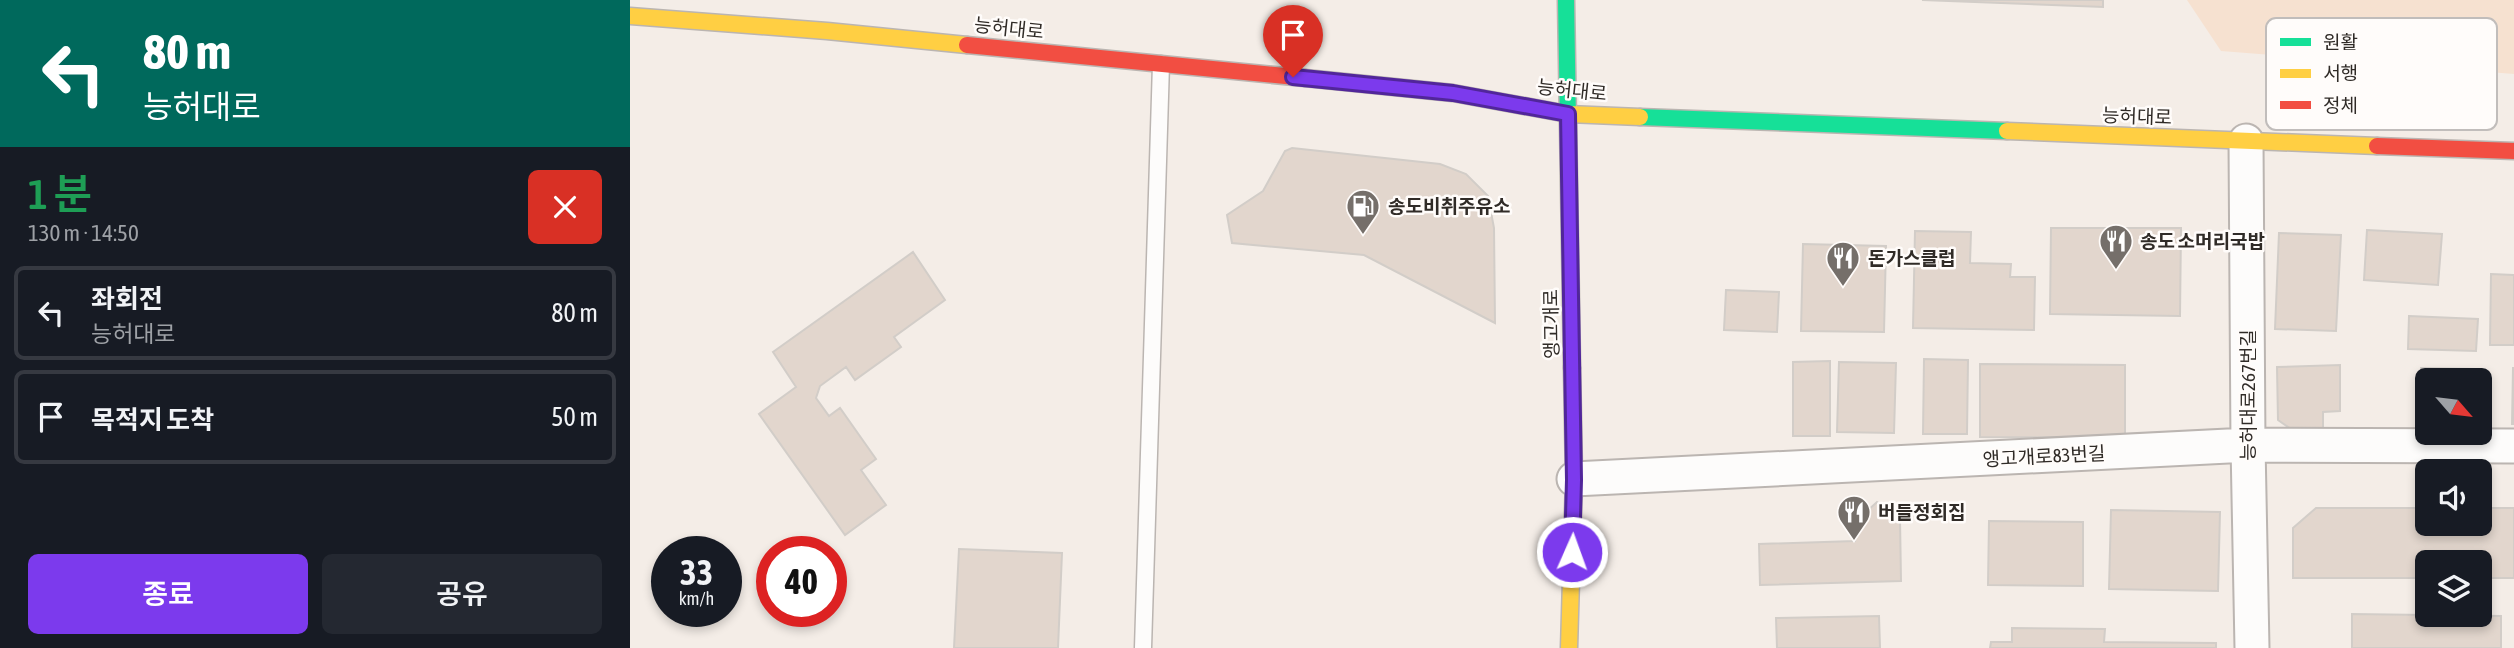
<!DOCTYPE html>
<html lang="ko">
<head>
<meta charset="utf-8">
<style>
  :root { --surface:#171b24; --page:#242831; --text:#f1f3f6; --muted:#9ea1a6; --line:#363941; --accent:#7c3aed }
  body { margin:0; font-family:"Asap Condensed","Noto Sans KR",sans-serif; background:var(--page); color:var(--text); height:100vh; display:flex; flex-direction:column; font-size:26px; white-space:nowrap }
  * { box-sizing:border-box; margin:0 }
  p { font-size:23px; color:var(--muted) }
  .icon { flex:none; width:38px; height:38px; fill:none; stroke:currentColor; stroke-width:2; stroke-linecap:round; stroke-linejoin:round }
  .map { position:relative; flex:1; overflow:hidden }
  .sheet { display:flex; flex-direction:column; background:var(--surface); width:630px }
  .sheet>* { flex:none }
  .guide { background:#00695c; color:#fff; overflow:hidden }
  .needle { width:46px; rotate:118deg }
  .fabs { position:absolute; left:1785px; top:368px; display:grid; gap:14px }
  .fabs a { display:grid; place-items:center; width:77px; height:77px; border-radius:10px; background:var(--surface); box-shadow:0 4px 10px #0003; font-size:35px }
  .speed { position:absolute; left:21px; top:536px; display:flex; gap:14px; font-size:35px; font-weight:700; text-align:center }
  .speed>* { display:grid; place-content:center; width:91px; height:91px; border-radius:50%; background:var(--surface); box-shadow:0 4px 10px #0003; line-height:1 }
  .speed small { font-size:18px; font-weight:400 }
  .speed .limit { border:10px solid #d22; background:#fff; color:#111 }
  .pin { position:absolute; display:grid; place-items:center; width:60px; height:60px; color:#fff; margin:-72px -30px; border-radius:50% 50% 50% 0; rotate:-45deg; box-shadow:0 0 7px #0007 }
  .pin .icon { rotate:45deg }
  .me { position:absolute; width:77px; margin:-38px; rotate:2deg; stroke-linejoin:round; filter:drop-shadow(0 0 5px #0008) }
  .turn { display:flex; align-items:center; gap:24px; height:147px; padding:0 28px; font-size:32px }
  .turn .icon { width:91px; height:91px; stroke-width:2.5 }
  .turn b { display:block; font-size:49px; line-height:60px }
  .round { display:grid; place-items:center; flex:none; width:74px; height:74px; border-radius:10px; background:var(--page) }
  .overview { display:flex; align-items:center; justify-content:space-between; height:119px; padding:0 28px }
  h1 { font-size:42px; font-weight:600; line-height:52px; color:#1e9e55 }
  .cta { display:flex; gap:14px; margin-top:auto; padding:14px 28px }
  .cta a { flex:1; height:80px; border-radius:10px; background:var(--accent); color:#fff; font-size:28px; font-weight:600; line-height:80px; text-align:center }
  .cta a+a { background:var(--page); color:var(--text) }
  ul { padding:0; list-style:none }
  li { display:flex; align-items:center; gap:21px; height:94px; margin:0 14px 10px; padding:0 14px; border:4px solid var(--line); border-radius:10px }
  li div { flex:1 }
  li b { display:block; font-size:26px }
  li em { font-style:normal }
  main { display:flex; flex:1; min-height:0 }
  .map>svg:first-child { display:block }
  .green { fill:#f6e1d0 }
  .building { fill:#e2d6cd; stroke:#d2cdc8; stroke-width:2 }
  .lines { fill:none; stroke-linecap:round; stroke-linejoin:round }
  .lane-casing { stroke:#bbb5b1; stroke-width:19 }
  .street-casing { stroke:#bbb5b1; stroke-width:37 }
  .fast-casing { stroke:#bbb5b1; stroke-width:19 }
  .slow-casing { stroke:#bbb5b1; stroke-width:19 }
  .jam-casing { stroke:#bbb5b1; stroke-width:19 }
  .lane { stroke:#fdfcfb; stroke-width:16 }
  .street { stroke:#fdfcfb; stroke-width:33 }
  .fast { stroke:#16e098; stroke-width:16 }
  .slow { stroke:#ffcf43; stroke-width:16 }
  .jam { stroke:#f24e42; stroke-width:16 }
  .route-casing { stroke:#51269a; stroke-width:18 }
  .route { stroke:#7c3aed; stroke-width:12 }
  .labels { text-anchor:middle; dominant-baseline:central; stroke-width:5; stroke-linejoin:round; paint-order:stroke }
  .street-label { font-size:19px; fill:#302b27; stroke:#fffcfa }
  .poi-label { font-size:19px; font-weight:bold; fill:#302b27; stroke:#fffcfa; text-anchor:start }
  .key { fill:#fffcfa; stroke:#c1bdbb; stroke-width:2 }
  .key-label { font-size:19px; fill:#302b27 }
</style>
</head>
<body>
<main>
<section class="sheet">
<div class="guide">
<div class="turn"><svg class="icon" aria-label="left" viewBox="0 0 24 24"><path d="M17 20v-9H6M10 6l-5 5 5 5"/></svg><div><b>80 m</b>능허대로</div></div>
</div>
<div class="overview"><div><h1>1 분</h1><p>130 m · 14:50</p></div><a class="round" style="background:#d93025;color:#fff"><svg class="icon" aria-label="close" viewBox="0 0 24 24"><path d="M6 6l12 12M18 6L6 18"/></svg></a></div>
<ul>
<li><svg class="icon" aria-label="left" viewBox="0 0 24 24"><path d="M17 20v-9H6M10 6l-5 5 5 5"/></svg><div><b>좌회전</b><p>능허대로</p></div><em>80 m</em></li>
<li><svg class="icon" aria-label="arrive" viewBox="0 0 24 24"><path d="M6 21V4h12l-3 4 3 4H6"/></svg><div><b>목적지 도착</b></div><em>50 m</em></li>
</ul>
<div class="cta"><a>종료</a><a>공유</a></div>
</section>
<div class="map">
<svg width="1884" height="648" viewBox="0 0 1884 648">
  <rect width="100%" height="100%" fill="#f4ede7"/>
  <path class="green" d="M1557 0H1884V74L1591 51Z"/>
  <path class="building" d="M1292 0H1473V7Z
    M662 148 810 164 836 174 858 196 864 228 865 323 734 255 602 243 597 215 633 191 655 151Z
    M1421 228H1551L1550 316 1420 314Z
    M1737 230 1812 234 1808 285 1734 280Z
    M1285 231 1341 232 1340 263 1381 264 1380 277H1405L1404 330 1283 328Z
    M1649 233 1711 235 1706 331 1645 329Z
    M1173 244 1256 246 1254 332 1171 331Z
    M283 252 315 300 264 337 271 347 225 380 216 367 190 386 186 398 199 416 210 408 246 459 231 470 256 505 215 535 129 414 166 387 143 352Z
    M1861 274 1884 275V345H1860Z
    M1096 290 1149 292 1147 332 1094 330Z
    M1779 316 1848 319 1846 351 1778 349Z
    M1294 359 1338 360 1337 434H1293Z
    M1200 361V436H1163V362Z
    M1209 362 1266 363 1264 433 1207 432Z
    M1350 364 1495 365V438L1350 437Z
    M1710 365V411L1693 412V436H1671L1648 420 1647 367Z
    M1791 368 1845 369V380H1797V422H1791Z
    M1883 368H1884V424H1882Z
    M1247 502 1270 518 1271 581 1130 585 1129 544 1225 541V522Z
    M1686 508H1797V523H1850V508H1884V578H1850V562H1797V578H1663V528Z
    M1481 510 1590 512 1588 591 1479 589Z
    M1359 521 1453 522V586L1358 585Z
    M329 549 432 553 428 648H324Z
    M1722 614 1871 616V648H1722Z
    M1249 616 1250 648H1147L1146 618Z
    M1382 628 1475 629 1474 642 1586 643V648H1360L1361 642H1382Z"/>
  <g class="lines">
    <defs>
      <path id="lane" d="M513 648 531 64"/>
      <path id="street" d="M1616 141 1618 445 1622 648
        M944 479 1618 445 1884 446"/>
      <path id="fast" d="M936 0 942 368
        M1010 117 1377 131"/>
      <path id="slow" d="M0 16 197 31 337 45
        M675 78 823 93 938 114 1010 117
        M1377 131 1747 146
        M939 648 944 479 942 368"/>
      <path id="jam" d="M337 45 675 78
        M1747 146 1884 151"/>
    </defs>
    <use href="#lane" class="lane-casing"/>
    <use href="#street" class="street-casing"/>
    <use href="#fast" class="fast-casing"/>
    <use href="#slow" class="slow-casing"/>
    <use href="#jam" class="jam-casing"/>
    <use href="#lane" class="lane"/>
    <use href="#street" class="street"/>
    <use href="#fast" class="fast"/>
    <use href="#slow" class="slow"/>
    <use href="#jam" class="jam"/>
  </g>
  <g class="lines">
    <defs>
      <path id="route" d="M663 77 823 93 938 114 944 480 942 552"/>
    </defs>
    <use href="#route" class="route-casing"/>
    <use href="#route" class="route"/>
  </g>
  <defs>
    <symbol id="fuel-pin" viewBox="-11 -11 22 30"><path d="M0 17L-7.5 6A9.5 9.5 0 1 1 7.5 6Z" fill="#756f6a" stroke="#fffcfa"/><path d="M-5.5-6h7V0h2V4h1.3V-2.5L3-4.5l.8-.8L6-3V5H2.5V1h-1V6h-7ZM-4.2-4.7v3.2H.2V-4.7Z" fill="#fff"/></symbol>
    <symbol id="restaurant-pin" viewBox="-11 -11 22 30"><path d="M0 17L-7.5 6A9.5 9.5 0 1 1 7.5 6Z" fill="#756f6a" stroke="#fffcfa"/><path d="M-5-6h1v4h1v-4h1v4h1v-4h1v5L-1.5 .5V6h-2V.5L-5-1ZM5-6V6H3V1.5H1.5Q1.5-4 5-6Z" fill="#fff"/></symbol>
  </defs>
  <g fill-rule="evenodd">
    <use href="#fuel-pin" x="714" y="187" width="38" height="52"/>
    <use href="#restaurant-pin" x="1467" y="222" width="38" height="52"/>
    <use href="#restaurant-pin" x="1194" y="239" width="38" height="52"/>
    <use href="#restaurant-pin" x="1205" y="493" width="38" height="52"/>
  </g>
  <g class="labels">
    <g class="street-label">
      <text transform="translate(379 28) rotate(6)">능허대로</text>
      <text transform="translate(942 90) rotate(6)">능허대로</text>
      <text transform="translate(1507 116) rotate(2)">능허대로</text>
      <text transform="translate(921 324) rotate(-91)">앵고개로</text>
      <text transform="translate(1618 395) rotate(-90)">능허대로267번길</text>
      <text transform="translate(1414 456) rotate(-3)">앵고개로83번길</text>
    </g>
    <g class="poi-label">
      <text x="758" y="206">송도비취주유소</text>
      <text x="1510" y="241">송도 소머리국밥</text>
      <text x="1238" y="258">돈가스클럽</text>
      <text x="1248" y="512">버들정회집</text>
    </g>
  </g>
  <rect x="1636" y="18" width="231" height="112" rx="10" class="key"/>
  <rect x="1650" y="38" width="31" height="8" fill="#16e098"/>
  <rect x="1650" y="69" width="31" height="9" fill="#ffcf43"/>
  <rect x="1650" y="101" width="31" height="8" fill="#f24e42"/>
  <g class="key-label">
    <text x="1693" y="49">원활</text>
    <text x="1693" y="80">서행</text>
    <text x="1693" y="112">정체</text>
  </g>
</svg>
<div class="fabs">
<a><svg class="needle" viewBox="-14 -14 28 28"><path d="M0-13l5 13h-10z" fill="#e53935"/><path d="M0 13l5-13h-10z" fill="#9ea1a6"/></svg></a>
<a><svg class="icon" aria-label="sound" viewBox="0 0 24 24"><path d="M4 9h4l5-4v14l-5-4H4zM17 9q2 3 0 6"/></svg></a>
<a><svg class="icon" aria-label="layers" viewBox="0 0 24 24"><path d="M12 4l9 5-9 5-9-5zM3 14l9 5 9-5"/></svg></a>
</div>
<div class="speed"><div>33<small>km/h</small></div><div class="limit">40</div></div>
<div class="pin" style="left:663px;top:77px;background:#d93025"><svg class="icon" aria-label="arrive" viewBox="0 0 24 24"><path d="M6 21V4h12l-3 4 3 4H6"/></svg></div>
<svg class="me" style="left:942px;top:552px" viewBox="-20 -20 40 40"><circle r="17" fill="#7c3aed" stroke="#fff" stroke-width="3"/><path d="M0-11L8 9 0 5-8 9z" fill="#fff"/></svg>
</div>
</main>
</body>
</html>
